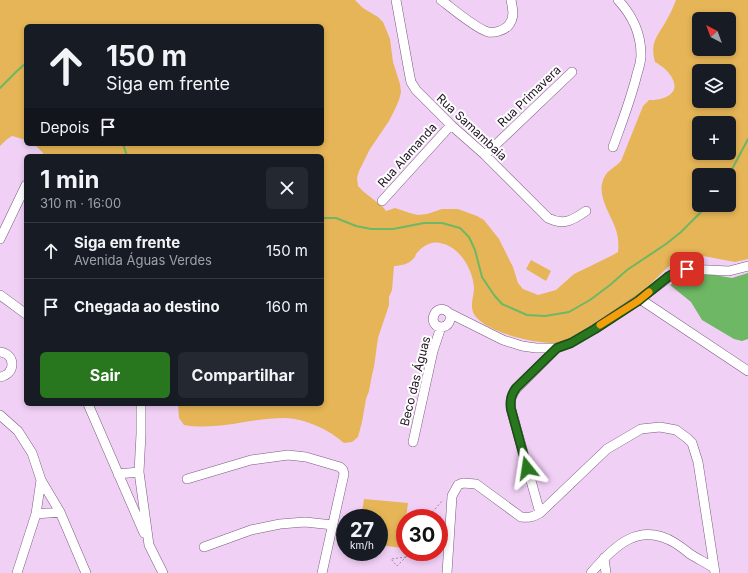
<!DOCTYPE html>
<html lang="pt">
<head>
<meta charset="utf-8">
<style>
  :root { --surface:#171b24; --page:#242831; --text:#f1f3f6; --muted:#9ea1a6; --line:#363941; --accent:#28761e }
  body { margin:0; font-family:Inter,sans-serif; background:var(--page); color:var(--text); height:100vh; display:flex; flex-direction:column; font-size:15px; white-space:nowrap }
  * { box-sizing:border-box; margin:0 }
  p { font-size:13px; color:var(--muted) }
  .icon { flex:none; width:22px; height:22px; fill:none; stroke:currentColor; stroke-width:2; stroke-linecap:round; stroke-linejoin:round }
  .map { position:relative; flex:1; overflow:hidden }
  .details { position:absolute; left:24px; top:154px; width:300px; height:252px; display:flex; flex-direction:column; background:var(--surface); border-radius:6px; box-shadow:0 2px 6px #0003 }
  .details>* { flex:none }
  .guide { position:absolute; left:24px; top:24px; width:300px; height:122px; border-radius:6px; box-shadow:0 2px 6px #0003; background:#171b24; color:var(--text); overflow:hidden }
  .needle { width:26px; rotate:319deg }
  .tools { position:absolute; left:692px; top:12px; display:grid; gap:8px }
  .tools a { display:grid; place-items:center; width:44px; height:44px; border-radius:6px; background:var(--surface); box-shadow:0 2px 6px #0003; font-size:20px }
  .speed { position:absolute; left:336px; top:509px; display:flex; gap:8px; font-size:20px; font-weight:700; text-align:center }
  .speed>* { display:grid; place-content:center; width:52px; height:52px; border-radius:50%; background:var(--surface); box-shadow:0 2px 6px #0003; line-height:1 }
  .speed small { font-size:10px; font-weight:400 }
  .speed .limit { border:6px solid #d22; background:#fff; color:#111 }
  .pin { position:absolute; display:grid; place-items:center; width:34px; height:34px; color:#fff; margin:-17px; border-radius:8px; box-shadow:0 2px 6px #0006 }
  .me { position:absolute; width:44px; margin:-22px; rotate:345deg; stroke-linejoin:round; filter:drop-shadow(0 0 3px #0008) }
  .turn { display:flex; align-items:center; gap:14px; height:84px; padding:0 16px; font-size:18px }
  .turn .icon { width:52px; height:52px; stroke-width:2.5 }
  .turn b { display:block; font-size:28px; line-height:34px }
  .then { display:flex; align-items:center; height:38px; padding:0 16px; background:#0003; gap:8px; font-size:15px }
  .round { display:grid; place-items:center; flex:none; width:42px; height:42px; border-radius:6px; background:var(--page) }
  .overview { display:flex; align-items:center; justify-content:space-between; height:68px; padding:0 16px }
  h1 { font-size:24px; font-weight:700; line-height:30px }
  .action { display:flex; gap:8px; margin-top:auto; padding:8px 16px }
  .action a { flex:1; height:46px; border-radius:6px; background:var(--accent); color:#fff; font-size:16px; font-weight:700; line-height:46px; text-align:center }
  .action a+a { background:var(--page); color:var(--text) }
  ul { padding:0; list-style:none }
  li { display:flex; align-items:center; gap:12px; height:56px; padding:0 16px; border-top:1px solid var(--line) }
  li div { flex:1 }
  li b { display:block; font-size:15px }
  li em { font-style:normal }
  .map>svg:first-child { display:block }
  .green { fill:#e6b557; fill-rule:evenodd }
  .water { fill:#6eb764 }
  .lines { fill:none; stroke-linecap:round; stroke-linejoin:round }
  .stream { stroke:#6eb764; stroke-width:2 }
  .minor-casing { stroke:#795c7d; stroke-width:10 }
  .path { stroke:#9e85a2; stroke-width:1; stroke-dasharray:2 2; stroke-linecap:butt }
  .minor { stroke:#fff; stroke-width:9 }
  .route-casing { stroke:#1a4d14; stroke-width:10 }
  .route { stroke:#28761e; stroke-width:7 }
  .slow { stroke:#f59e0b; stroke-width:7 }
  .labels { text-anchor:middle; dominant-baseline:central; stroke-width:4; stroke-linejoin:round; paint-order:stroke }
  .street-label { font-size:12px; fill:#1e1220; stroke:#fefefe }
</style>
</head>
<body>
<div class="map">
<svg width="748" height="573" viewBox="0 0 748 573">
  <rect width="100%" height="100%" fill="#f1d0f6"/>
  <path class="green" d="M0 0H355L363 8 378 17 383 22 390 39 393 62 400 84 401 92 399 100 396 107 389 121 370 149 359 171 357 178 358 186 364 192 383 207 386 211 395 208 410 213 418 215 427 214 442 209H458L477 216 484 220 499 239 513 267 518 283 523 289 538 295 556 290 574 274 611 256 618 252C619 243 618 235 615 227 609 212 595 192 605 176 609 169 616 167 621 161L643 106 649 100C661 101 680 95 673 80 670 72 662 66 655 62 650 43 656 38 665 23 669 16 673 8 676 0H748V259L735 262 703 256 687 258 672 264 666 269 642 292 624 308 567 340C564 341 560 343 556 343 536 344 481 332 473 312 470 304 474 296 474 288 473 269 459 246 440 243 430 241 422 247 416 254 415 256 415 258 413 259 409 264 400 266 394 266L392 290 389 297V305L378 338 374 367 372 375 369 391 366 399 362 422 358 437 352 442 344 443C328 429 306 419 285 418 268 418 250 421 233 424 216 426 201 428 184 425L179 418 178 404H322V156H46L34 144H322V26H26V140L12 136 6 140 0 146ZM699 19H729V49H699ZM699 71H729V101H699ZM699 123H729V153H699ZM699 175H729V205H699Z
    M531 260 551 271 546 281 526 269Z
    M364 499 408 503 406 518H405V527L402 548 379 545V518H361Z"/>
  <path class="water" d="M696 272 732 278 748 273V339L742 341 734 339 702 320 691 302 670 285 682 275Z"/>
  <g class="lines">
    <path class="stream" d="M0 88 17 71 26 63
      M123 144 127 156
      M729 175 748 139
      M322 218H336L356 226 371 229H393L424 223H442L460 228 469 237 475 250 482 277 494 295 502 304 527 315 545 316 569 312 590 300 610 285 627 270 666 244 681 232 708 205"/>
    <defs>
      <path id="minor" d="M396 0 409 72 411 82 416 90 451 125 485 155 548 218C564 226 573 220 586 211
        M441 0C453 9 475 28 488 32 494 33 503 31 508 26 515 18 513 10 511 0
        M613 147C622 122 631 99 637 74 639 68 641 61 641 55 641 33 633 16 618 0
        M485 155 572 72
        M382 201 451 125
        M0 239 26 185
        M0 295 26 314
        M640 299 748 371
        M449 313C452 319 449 327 441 327 426 326 435 300 449 313L503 340 522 346 536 348H557L571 343 595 329 640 299 669 277 676 272 687 269 729 271 748 266
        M0 352C16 354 16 374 0 377
        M88 404 144 533
        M141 404V434L139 472 149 545 163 573
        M0 415 18 431 32 453 41 480 36 514 17 573
        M413 442 433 351 441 327
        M118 474 139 472
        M187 479 251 460 288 455 306 457 340 467 343 470 344 474 322 573
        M41 480 60 512 86 573
        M540 513 511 409C510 400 511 395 517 388L557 348
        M36 514 60 512
        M204 547 251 530 280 524 305 522 333 525
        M604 558 606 573
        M447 573 452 496 458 485 463 483 476 484 521 517C529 518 533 517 540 513L607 449 641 429 660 427 676 430 687 438 692 443 698 462 715 573
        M591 573C614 546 639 521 675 543 680 546 685 550 690 554 698 559 706 563 714 568"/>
    </defs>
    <use href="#minor" class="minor-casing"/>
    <path class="path" d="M427 518 443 500
      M406 557 391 559 397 566 406 557 410 552"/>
    <use href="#minor" class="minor"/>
  </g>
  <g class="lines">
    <defs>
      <path id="route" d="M527 468 511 409C510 400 511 395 516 388L557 348 571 343 595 329 638 301 669 276 676 272 687 269"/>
    </defs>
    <use href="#route" class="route-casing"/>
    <use href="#route" class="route"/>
    <path class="slow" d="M600 325 638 301 649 292"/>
  </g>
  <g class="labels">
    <g class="street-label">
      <text transform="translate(529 96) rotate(-44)">Rua Primavera</text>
      <text transform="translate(472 127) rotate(43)">Rua Samambaia</text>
      <text transform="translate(407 155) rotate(-48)">Rua Alamanda</text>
      <text transform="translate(415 381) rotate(-76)">Beco das Águas</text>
    </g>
  </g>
</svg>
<div class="tools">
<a><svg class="needle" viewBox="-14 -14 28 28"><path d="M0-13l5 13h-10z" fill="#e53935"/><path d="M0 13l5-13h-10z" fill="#9ea1a6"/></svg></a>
<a><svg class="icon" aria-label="layers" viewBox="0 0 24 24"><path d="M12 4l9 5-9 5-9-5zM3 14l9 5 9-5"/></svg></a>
<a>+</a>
<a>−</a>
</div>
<div class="speed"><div>27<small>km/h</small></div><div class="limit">30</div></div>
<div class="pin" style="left:687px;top:269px;background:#d93025"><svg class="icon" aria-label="arrive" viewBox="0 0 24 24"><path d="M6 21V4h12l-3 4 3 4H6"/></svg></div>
<svg class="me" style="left:527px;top:468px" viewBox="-20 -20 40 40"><path d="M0-17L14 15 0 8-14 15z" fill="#28761e" stroke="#fff" stroke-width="4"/></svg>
<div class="guide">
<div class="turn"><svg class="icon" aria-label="ahead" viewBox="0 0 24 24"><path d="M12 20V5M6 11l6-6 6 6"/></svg><div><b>150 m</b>Siga em frente</div></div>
<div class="then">Depois<svg class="icon" aria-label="arrive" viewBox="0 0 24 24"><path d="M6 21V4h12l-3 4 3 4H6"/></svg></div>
</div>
<section class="details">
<div class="overview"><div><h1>1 min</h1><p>310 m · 16:00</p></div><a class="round"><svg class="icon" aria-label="close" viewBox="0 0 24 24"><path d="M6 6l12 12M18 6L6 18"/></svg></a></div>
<ul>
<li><svg class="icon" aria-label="ahead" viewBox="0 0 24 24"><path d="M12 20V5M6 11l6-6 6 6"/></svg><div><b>Siga em frente</b><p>Avenida Águas Verdes</p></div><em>150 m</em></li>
<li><svg class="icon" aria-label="arrive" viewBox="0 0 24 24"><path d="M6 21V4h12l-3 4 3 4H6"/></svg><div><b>Chegada ao destino</b></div><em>160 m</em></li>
</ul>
<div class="action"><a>Sair</a><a>Compartilhar</a></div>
</section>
</div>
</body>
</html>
